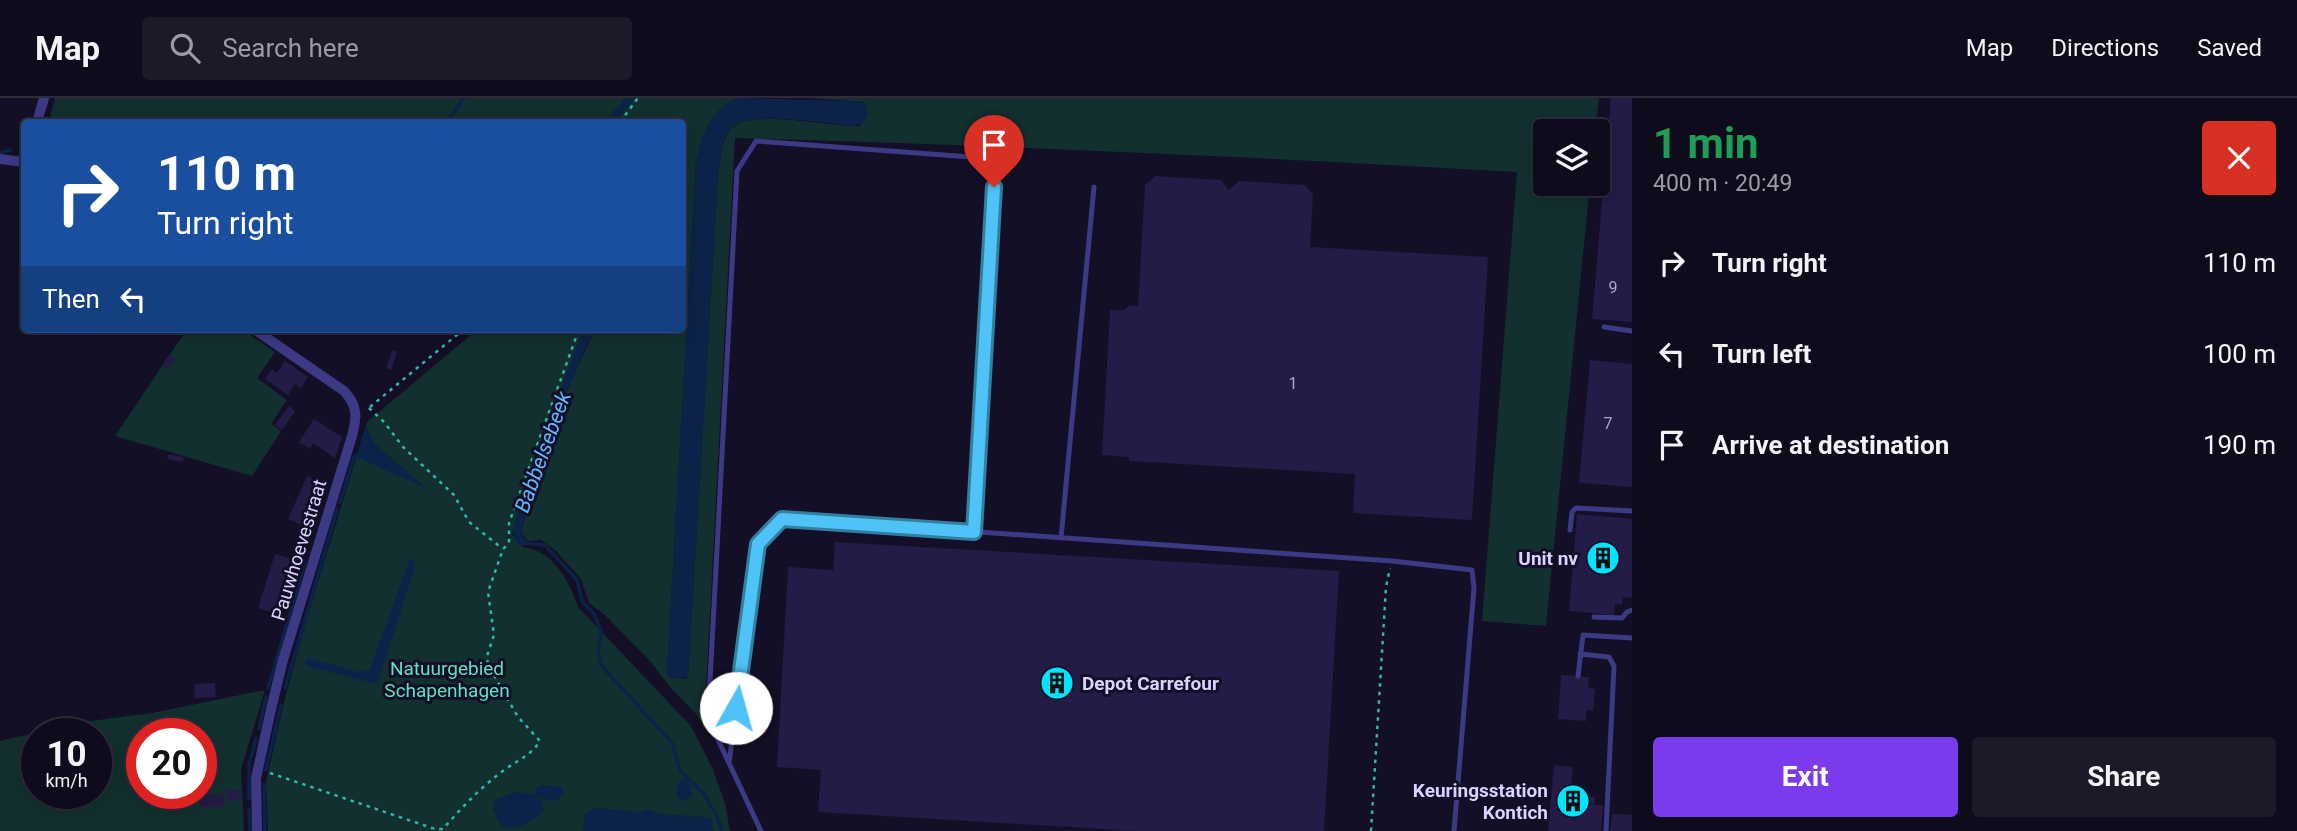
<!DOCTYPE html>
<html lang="en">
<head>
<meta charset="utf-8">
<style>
  :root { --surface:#0e0b1c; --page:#1c1929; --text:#f1f3f6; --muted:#9b9ba3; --line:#2e2b3b; --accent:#7c3aed }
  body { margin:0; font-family:Roboto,sans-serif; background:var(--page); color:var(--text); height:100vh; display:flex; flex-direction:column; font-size:26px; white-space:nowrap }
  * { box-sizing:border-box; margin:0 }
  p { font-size:23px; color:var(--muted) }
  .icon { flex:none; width:38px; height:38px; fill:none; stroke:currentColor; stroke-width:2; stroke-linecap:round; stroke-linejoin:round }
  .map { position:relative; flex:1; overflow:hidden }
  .panel { display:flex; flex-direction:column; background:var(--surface); width:665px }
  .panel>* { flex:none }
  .hud { position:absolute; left:21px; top:21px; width:665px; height:214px; border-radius:7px; box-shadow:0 4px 18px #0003,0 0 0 2px var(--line); background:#1a4fa0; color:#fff; overflow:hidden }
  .tools { position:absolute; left:1533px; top:21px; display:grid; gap:14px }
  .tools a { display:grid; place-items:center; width:77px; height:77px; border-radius:7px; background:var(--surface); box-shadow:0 4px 18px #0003,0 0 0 2px var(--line); font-size:35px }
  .speed { position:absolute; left:21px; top:620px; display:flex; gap:14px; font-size:35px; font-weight:700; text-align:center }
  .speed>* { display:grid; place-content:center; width:91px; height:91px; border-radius:50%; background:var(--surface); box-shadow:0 4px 18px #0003,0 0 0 2px var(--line); line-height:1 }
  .speed small { font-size:18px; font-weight:400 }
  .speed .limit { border:10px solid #d22; background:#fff; color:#111 }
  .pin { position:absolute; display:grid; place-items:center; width:60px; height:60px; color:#fff; margin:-72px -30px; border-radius:50% 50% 50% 0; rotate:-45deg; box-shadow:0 0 7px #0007 }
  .pin .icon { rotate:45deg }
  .me { position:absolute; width:77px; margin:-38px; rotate:7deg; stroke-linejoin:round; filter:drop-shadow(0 0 5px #0008) }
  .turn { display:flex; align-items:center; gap:24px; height:147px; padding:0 21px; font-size:32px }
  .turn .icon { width:91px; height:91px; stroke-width:2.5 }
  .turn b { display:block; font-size:49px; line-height:60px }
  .then { display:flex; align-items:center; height:66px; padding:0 21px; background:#0003; gap:14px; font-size:26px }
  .round { display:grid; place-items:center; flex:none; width:74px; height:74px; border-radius:7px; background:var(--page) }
  .headline { display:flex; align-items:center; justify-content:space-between; height:119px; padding:0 21px }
  h1 { font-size:42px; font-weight:700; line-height:52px; color:#1e9e55 }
  .action { display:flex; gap:14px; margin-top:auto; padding:14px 21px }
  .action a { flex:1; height:80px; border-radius:7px; background:var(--accent); color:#fff; font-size:28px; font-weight:700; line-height:80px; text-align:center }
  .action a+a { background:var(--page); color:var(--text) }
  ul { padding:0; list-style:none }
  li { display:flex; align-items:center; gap:21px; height:91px; padding:0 21px }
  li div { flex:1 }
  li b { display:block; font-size:26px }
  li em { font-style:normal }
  header { display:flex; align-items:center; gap:42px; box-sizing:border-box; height:98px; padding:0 35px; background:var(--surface); border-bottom:2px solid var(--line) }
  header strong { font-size:33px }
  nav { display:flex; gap:38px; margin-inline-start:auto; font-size:24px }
  .search { width:490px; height:63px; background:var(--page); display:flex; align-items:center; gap:18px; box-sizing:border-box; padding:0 24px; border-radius:7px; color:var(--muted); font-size:26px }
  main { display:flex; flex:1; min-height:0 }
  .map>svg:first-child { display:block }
  .green { fill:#12302f; fill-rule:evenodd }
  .water { fill:#0c2248 }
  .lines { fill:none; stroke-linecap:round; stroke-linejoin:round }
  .stream { stroke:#0c2248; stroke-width:3.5 }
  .building { fill:#241b47 }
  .path { stroke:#2fb8b0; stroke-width:2.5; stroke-dasharray:3.5 5; stroke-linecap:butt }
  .service { stroke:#3d3a85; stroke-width:5 }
  .minor { stroke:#3d3a85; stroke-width:10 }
  .route-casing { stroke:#337fa1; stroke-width:18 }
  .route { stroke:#4fc3f7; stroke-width:12 }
  .labels { text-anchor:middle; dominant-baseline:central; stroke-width:6; stroke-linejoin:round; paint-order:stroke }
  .number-label { font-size:16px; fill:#aca6d1 }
  .street-label { font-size:19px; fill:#d9d4ff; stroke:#130f26 }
  .poi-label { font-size:19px; font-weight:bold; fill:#d9d4ff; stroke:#130f26; text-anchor:end }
  .park-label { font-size:19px; fill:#5fe0c0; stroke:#130f26 }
  .water-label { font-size:21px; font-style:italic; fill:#62b6ff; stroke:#130f26 }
</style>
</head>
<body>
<header>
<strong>Map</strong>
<div class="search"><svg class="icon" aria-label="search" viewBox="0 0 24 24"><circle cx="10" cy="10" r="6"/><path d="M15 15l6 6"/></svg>Search here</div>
<nav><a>Map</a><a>Directions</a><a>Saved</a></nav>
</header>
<main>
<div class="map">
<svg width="1632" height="733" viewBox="0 0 1632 733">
  <rect width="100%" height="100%" fill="#130f26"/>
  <path class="green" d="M55 0H625L606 24H49Z
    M634 0H740C711 10 703 36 696 64L667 575 669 579 686 581 688 579 718 79C720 63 720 45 730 32 747 9 831 29 860 28L863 4 807 0H1599L1595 33H1545V86H1590L1546 528 1482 523 1517 74C1256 59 996 47 735 40L704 630 697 617 670 589 650 563 606 518 589 505 581 481 555 452 541 442 528 443 521 434 531 396 571 283 595 231H682V24H615Z
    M187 231H241L275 254 257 280 287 302 271 326 281 333 252 378 115 338Z
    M478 231H584L527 386 512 436 522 449C553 452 569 482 578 509L691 628 712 669 725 705 730 733H268L266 684 284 604 306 523 367 324Z
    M265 592 241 671 244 733H0V643L75 625 152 615ZM37 635H96V695H37ZM142 635H201V695H142Z"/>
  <path class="water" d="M625 0H634L615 24H606Z
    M740 0 849 3 865 5 868 14 864 24 855 28C828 26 753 12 733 29 720 39 720 64 718 79L688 579 671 581 667 575 696 64C702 37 711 8 740 0Z
    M584 231H595C581 254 518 418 522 437L528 443 522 449 514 441 513 430 548 323Z
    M366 328 374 345 427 391 357 359Z
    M410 460 414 463V472L378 583 373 585 306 568 305 563 310 560 358 574 370 572Z
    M682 681C691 682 693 691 691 699L685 703 680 702 676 695 679 684Z
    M542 687 561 689 564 698 553 703 538 699 542 704 544 714C537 720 516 733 506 730 500 728 495 717 493 711L495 702 514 694 535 696V691Z
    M597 710 640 714 648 711 661 716 707 719 712 721 713 733H583L585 715Z"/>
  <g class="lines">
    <path class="stream" d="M447 24 464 0
      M0 55 10 52
      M340 404 354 359 358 357
      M523 445 545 447 577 482 582 503 594 516 602 535 598 551 601 567 672 645 681 674 703 694 715 715 722 733
      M268 590 305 464
      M285 590 337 412
      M259 631 266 599
      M266 672 281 607
      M264 686 265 733
      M249 701V666L256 641
      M249 711 250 733"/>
  </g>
  <path class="building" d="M1611 0H1632V224L1592 221Z
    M1155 78 1221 82 1229 92 1239 83 1305 87 1313 97 1310 149 1488 159 1472 422 1353 415 1355 376 1129 363V359L1102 357 1110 212H1124L1130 207 1138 208 1145 87Z
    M392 252 397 254 391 272 386 270Z
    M169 257 175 261 168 272 162 268Z
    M1590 262 1632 266V389L1579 385Z
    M285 263 308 279 301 290 295 286 288 297 265 281 272 271 277 275Z
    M289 308 295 313 282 332 275 327Z
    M314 321 342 339 335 360 313 345 310 351 299 344Z
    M168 356 184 359 183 364 167 361Z
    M307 378 326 386 308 430 288 421Z
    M1577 416 1632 421V500L1623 499 1622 507 1615 506 1614 517 1569 513Z
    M835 444 1339 473 1324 733H1135L818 714 821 672 777 669 788 469 833 472Z
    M275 456 295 462 278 516 258 510Z
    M1561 577 1589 579 1588 590 1595 591 1593 613 1586 612V623L1558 621Z
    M215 585 216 599 195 600 194 586Z
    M1554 667 1573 669 1570 697 1595 699 1594 707H1603L1601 733H1548Z
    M227 692H240L242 701 228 702Z
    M225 696V709H199V697Z
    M1612 716 1632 717V733H1610Z"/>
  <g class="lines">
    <path class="path" d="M620 24 638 0
      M370 309 464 231
      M369 310 384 324 403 349 454 397 469 424 503 451
      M270 675 435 731H443C462 709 483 687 507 670 520 661 531 657 540 643L518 619 488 567 487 558 494 537 488 494 503 451 509 445V425L579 231
      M1371 733 1386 489 1390 470"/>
    <path class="service" d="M1604 229 1632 233
      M1570 432 1572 414 1576 410 1632 413
      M974 434 994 89
      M1061 440 1094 89
      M1594 519 1622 520 1627 514 1632 512
      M1580 556 1609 559 1614 568 1606 733
      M1578 578 1583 537 1632 540
      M729 665 758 446 782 420 1392 463 1472 472 1474 490 1454 733
      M761 733 712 629 709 602 737 73 756 43 998 61"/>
    <path class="minor" d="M37 24 44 0
      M0 61 24 64
      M254 231 344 293C358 308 357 319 352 338L283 562 272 607 256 680 257 733"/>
  </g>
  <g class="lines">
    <defs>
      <path id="route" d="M736 610 758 446 782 421 974 434 994 89"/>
    </defs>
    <use href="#route" class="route-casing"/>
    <use href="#route" class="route"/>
  </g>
  <defs>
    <symbol id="building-disc" viewBox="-11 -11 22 22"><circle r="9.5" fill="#00e5ff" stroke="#130f26"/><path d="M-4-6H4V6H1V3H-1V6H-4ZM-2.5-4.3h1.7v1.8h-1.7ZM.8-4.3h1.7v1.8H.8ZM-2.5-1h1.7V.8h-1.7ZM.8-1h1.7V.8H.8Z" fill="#111"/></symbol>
  </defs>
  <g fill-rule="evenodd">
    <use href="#building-disc" x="1584" y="441" width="38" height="38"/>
    <use href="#building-disc" x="1038" y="566" width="38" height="38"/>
    <use href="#building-disc" x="1554" y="684" width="38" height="38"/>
  </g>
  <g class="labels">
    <g class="number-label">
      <text x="1613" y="189">9</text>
      <text x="1293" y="285">1</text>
      <text x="1608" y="325">7</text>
    </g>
    <g class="street-label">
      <text transform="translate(299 452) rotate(-73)">Pauwhoevestraat</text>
    </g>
    <g class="poi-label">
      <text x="1578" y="460">Unit nv</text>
      <text x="1082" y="585" text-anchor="start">Depot Carrefour</text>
      <text x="1548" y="692">Keuringsstation<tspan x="1548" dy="22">Kontich</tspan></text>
    </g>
    <g class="park-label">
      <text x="447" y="570">Natuurgebied<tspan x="447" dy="22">Schapenhagen</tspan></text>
    </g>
    <g class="water-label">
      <text transform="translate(543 354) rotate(-70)">Babbelsebeek</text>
    </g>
  </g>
</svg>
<div class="tools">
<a><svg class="icon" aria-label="layers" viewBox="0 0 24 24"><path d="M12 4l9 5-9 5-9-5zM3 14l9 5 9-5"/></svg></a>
</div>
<div class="speed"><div>10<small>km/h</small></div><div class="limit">20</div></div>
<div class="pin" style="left:994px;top:89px;background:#d93025"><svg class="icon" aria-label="arrive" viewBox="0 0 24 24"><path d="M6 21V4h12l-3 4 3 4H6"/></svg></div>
<svg class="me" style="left:736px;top:610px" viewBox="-20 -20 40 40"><circle r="19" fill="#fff"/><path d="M0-13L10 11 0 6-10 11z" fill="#4fc3f7"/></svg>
<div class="hud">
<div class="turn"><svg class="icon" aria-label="right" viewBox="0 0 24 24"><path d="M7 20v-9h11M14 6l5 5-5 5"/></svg><div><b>110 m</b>Turn right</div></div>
<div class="then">Then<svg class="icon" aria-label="left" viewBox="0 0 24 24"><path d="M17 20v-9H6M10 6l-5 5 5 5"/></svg></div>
</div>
</div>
<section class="panel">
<div class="headline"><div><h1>1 min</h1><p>400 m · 20:49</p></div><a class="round" style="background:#d93025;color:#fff"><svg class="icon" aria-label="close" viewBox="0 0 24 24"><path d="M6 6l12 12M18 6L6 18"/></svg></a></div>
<ul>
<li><svg class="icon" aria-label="right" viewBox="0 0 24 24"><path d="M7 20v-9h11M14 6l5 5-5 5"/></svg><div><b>Turn right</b></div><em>110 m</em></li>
<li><svg class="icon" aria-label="left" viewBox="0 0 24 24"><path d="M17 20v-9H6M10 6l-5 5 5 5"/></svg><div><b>Turn left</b></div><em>100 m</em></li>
<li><svg class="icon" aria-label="arrive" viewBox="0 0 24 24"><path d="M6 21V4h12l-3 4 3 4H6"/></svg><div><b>Arrive at destination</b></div><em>190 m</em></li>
</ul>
<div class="action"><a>Exit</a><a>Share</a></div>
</section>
</main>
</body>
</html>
